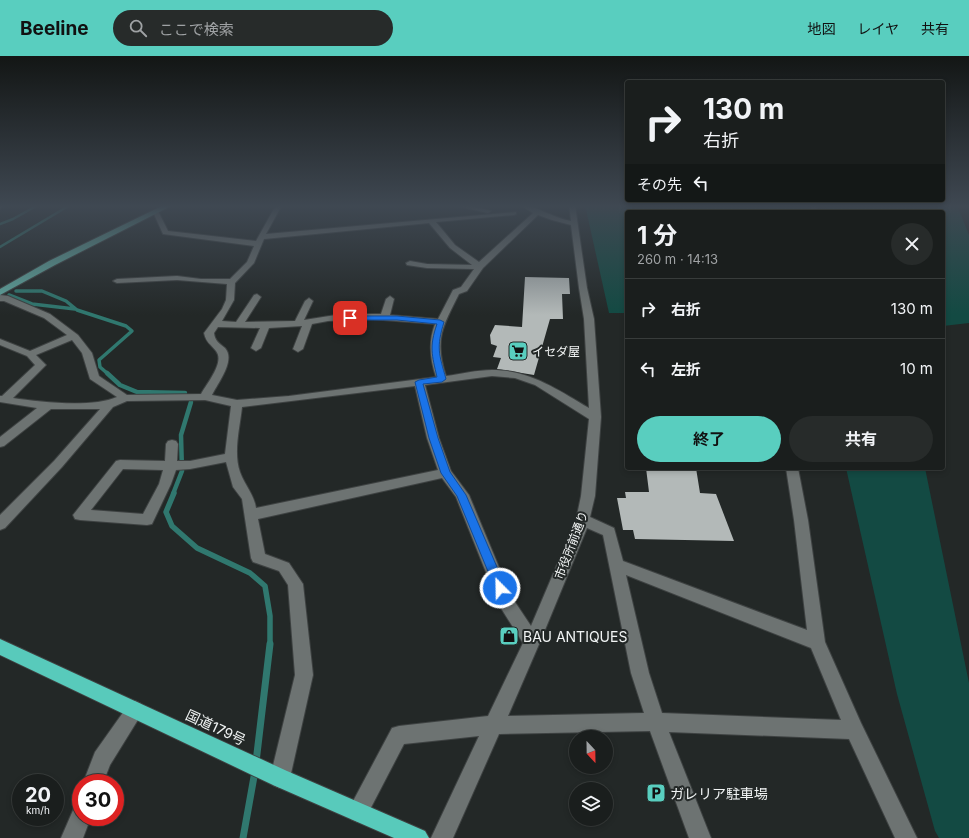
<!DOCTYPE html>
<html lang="ja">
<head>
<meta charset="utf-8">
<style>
  :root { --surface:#1a1e1d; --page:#272b2a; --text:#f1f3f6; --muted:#9fa2a4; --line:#383c3b; --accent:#59cebf }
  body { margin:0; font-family:Inter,"Noto Sans JP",sans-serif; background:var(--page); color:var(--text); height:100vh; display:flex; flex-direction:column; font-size:15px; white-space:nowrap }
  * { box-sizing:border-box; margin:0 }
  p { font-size:13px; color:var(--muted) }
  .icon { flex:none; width:22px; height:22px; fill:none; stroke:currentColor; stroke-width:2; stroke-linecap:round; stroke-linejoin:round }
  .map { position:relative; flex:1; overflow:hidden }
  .panel { position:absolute; left:625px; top:154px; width:320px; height:260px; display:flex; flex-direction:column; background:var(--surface); border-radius:4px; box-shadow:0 2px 6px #0003,0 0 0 1px var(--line) }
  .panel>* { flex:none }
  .guide { position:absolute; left:625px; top:24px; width:320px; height:122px; border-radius:4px; box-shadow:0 2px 6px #0003,0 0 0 1px var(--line); background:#1a1e1d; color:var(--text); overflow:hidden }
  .needle { width:26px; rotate:158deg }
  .fabs { position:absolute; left:569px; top:674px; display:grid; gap:8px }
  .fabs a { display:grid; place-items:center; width:44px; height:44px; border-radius:50%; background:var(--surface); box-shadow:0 2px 6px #0003,0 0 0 1px var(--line); font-size:20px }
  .speed { position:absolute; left:12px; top:718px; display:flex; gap:8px; font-size:20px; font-weight:700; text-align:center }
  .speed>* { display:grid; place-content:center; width:52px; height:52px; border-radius:50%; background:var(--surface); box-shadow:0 2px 6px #0003,0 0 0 1px var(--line); line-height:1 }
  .speed small { font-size:10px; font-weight:400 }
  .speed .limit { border:6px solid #d22; background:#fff; color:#111 }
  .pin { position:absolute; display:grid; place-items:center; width:34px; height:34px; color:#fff; margin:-17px; border-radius:8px; box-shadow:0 2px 6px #0006 }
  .me { position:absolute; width:44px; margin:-22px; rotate:337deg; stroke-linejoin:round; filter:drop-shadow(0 0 3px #0008) }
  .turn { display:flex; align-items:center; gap:14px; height:84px; padding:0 12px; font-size:18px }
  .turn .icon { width:52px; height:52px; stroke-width:2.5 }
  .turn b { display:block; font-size:28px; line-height:34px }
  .then { display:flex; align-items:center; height:38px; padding:0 12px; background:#0003; gap:8px; font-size:15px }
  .round { display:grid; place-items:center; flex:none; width:42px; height:42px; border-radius:21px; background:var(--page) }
  .headline { display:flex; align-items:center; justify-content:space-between; height:68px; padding:0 12px }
  h1 { font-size:24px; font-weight:700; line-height:30px }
  .button { display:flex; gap:8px; margin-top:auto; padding:8px 12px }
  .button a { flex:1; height:46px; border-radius:24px; background:var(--accent); color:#111; font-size:16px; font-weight:700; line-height:46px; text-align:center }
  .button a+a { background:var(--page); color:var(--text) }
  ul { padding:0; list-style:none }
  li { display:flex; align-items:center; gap:12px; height:60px; padding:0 12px; border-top:1px solid var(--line) }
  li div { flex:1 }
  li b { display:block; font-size:15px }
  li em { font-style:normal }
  header { display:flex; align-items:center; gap:24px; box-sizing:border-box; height:56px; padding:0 20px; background:var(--accent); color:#111 }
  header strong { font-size:19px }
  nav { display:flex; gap:22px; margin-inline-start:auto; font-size:14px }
  .search { width:280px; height:36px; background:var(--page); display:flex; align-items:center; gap:10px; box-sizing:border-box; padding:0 14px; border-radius:22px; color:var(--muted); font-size:15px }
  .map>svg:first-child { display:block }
  .green { fill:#134a43 }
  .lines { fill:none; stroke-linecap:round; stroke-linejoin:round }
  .stream-far4 { stroke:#30786f; stroke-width:2.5 }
  .stream-far3 { stroke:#30786f; stroke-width:3.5 }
  .stream-far2 { stroke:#30786f; stroke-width:4.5 }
  .stream-far1 { stroke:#30786f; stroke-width:5.5 }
  .stream { stroke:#30786f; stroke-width:7 }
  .building { fill:#b3b9b8 }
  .minor-casing { stroke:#3e4242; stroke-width:2 }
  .major-casing { stroke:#3e4242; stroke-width:2 }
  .highway-casing { stroke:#3e4242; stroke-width:2 }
  .minor { fill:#6d7372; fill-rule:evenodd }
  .major { fill:#60a79e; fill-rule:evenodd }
  .highway { fill:#58cabb; fill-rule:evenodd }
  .route { fill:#1a73e8; stroke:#114b97 }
  .labels { text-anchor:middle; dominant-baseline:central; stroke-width:4; stroke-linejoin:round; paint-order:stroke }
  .poi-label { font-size:12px; fill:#f1f4f4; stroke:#232827; text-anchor:start }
  .street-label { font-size:12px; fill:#f1f4f4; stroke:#232827 }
  .near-poi-label { font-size:14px; fill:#f1f4f4; stroke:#232827; text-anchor:start }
  .near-street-label { font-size:14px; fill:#f1f4f4; stroke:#232827 }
</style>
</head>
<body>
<header>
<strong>Beeline</strong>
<div class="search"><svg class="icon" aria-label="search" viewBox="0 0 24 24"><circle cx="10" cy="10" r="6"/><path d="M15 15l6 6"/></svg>ここで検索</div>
<nav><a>地図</a><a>レイヤ</a><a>共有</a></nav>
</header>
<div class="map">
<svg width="969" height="782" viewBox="0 0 969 782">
  <rect width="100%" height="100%" fill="#232827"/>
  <path class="green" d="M585 149H810L809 156H627V257H609Z
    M827 149H957L969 179V267L943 270V156H827Z
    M846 412H925L969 627V782H939L935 775 897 638Z"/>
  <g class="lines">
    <path class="stream-far4" d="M0 168 13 163 38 149
      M0 191 70 149"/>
    <path class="stream-far3" d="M16 235H42L66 245 77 254 126 270 132 275 99 304 100 311 108 318
      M9 239 32 248 75 253"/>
    <path class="stream-far2" d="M107 317 120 329 137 336 185 337
      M173 438 182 415 181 379 191 346"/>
    <path class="stream-far1" d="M174 437 166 456 172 470 197 492 250 517 265 530 270 560V589"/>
    <path class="stream" d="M256 706 270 588
      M243 782 255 715"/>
  </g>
  <path class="building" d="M525 221 569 222 570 238H562L563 263H550L534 319 497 313 501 302 493 301 497 290 491 288 490 279 495 269 522 271Z
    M646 412H696L700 437 716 438 734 485 635 483 633 474H623L617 442H626L625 436H649Z"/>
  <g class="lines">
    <defs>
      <path id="minor" d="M0 149H6L0 153Z
        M276 149H282L266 178 516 156V158L514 159 436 166 455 189 479 206 533 157 520 149C535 149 553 162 571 165L569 149H575L587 232 594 263 601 361 595 440 590 461 614 472 623 505 807 574 794 464 786 412H798L808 464 825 586 861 667 917 782H895L849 683 669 676 711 782H689L650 675 499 678 453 782H431L479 680 404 688 365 763 358 766 351 763 348 756 351 749 392 672 399 670 488 660 523 587 499 549 456 441 442 422 258 463 265 498 289 507 303 528 313 619 290 722 287 729 280 732 273 729 270 722 295 619 288 529 279 515 253 506 251 502 242 443 233 431 226 406 190 413 176 414 171 428 152 468 147 469 80 464 75 463 73 459 116 405 120 404 165 405 166 388 168 385 172 384 176 385 178 388 177 405H190L225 398 231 350 205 344 127 345 113 351 62 411 5 472 0 474V459L54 405 100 353H51L4 390 0 391V381L37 352 0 346V340H2L35 309 27 300 0 289V283L30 295 67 279 44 262 4 245H0V239L8 240 50 258 78 279 92 297 99 320 127 339 201 338C207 327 225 306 216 295 211 288 206 287 204 277L222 253 226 244 227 228 177 224 117 227 113 225 117 223 177 220 201 223H230L247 206 254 190 163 178 153 156 158 155 168 175 256 185ZM538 159 552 164 571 169 579 232 584 263 589 352C558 334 530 314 492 314 477 314 461 318 446 320 434 283 443 270 459 238L467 235 483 212ZM429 167 450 192 472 209 427 208 410 205 406 207 407 209 427 212 474 213 461 231 453 234 438 263 390 259 394 243 390 240 386 243 381 258H342L304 264 313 245 309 242 305 245 295 265 245 266 261 241 257 238 254 239 236 266 222 265 234 244 235 227 254 207 264 183ZM370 263 435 268C428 286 430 303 436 321L289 340 237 344 212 339C218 327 236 304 225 292 219 287 215 285 214 277L218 271 260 272 251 292 256 295 261 292 269 272 302 270 293 293 298 296 303 293 312 268 328 265ZM72 284 82 297 90 323 117 341C92 352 40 346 13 342L46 309 36 299ZM492 320 515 322 535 329 589 363 581 440 576 464 531 570 511 540 469 439 451 415 439 382 425 329ZM415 330 427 382 438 414 256 452C254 438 245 430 240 416 233 396 240 371 242 351ZM123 413 163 414 159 428 143 458 91 454ZM587 472 603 479 631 617 644 657 508 660 540 586ZM626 519 811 592 841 664 662 657 649 617Z
        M452 149H468L491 155 488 157Z
        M811 149H817L816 156H810Z
        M135 645 141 648 144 654 110 709 103 727H83L95 696 129 648Z
        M81 749V761H91L83 782H61L74 752Z"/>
      <path id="major" d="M164 149H173L55 209 0 239V233L49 205Z"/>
      <path id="highway" d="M0 583 287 715 425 775 429 782H394L273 729 0 599Z"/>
    </defs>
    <use href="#minor" class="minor-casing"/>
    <use href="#major" class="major-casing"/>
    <use href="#highway" class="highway-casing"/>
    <use href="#minor" class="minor"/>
    <use href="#major" class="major"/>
    <use href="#highway" class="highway"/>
  </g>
  <linearGradient id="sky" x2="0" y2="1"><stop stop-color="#131615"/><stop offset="0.58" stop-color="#3f4852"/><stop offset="1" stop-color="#3f4852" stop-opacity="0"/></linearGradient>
  <rect width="969" height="259" fill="url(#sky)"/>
  <path class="route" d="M347 260H397L440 264 444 266C436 292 439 298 446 323L442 326 423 328 438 382 450 416 466 439 506 532 504 535 500 537 496 535 457 440 441 417 429 382 415 326 419 324 437 321C432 299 429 291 437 268L397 264H350L347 263Z"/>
  <defs>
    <symbol id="supermarket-square" viewBox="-11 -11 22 22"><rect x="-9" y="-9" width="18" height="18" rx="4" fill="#59cebf" stroke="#232827"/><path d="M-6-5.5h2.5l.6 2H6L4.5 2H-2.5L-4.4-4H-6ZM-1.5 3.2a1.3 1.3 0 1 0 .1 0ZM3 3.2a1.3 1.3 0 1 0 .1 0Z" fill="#111"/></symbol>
    <symbol id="shop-square" viewBox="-11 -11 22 22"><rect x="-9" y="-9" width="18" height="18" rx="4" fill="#59cebf" stroke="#232827"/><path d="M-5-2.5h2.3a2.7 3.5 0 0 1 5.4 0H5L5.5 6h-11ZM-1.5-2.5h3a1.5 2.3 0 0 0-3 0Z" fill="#111"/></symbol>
    <symbol id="parking-square" viewBox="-11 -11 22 22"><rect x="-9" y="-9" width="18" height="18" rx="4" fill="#59cebf" stroke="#232827"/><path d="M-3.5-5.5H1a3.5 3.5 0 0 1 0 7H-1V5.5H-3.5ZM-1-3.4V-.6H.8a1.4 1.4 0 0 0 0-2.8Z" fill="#111"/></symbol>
  </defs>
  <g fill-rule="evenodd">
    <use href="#supermarket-square" x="507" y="284" width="22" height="22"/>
    <use href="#shop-square" x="498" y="569" width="22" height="22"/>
    <use href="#parking-square" x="645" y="726" width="22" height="22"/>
  </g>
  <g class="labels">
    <g class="poi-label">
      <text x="532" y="295">イセダ屋</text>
    </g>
    <g class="street-label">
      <text transform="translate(571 489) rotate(-69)">市役所前通り</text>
    </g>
    <g class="near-poi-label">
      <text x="523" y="580">BAU ANTIQUES</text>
      <text x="670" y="737">ガレリア駐車場</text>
    </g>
    <g class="near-street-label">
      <text transform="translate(216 671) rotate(25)">国道179号</text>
    </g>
  </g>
</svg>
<div class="fabs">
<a><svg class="needle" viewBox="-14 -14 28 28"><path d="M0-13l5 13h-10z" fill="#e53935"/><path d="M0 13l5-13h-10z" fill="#9fa2a4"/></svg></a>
<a><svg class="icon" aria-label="layers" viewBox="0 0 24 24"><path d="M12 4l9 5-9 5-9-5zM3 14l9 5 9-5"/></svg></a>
</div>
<div class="speed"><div>20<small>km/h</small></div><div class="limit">30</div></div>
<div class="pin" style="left:350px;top:262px;background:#d93025"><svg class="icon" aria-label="arrive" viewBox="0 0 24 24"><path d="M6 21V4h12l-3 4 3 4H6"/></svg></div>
<svg class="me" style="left:500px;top:532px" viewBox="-20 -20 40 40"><circle r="17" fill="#1a73e8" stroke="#fff" stroke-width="3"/><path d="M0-11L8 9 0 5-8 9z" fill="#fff"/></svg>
<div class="guide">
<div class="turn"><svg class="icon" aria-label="right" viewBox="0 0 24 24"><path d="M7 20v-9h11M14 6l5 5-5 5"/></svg><div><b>130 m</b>右折</div></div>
<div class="then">その先<svg class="icon" aria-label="left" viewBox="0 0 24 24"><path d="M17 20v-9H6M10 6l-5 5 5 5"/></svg></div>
</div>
<section class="panel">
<div class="headline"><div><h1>1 分</h1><p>260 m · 14:13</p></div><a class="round"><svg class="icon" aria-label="close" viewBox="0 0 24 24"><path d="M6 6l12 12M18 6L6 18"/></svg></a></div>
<ul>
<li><svg class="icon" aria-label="right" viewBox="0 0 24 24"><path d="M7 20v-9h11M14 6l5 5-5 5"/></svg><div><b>右折</b></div><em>130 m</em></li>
<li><svg class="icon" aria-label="left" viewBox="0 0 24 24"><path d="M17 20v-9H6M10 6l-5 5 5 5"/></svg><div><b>左折</b></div><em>10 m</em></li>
</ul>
<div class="button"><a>終了</a><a>共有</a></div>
</section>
</div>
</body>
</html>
